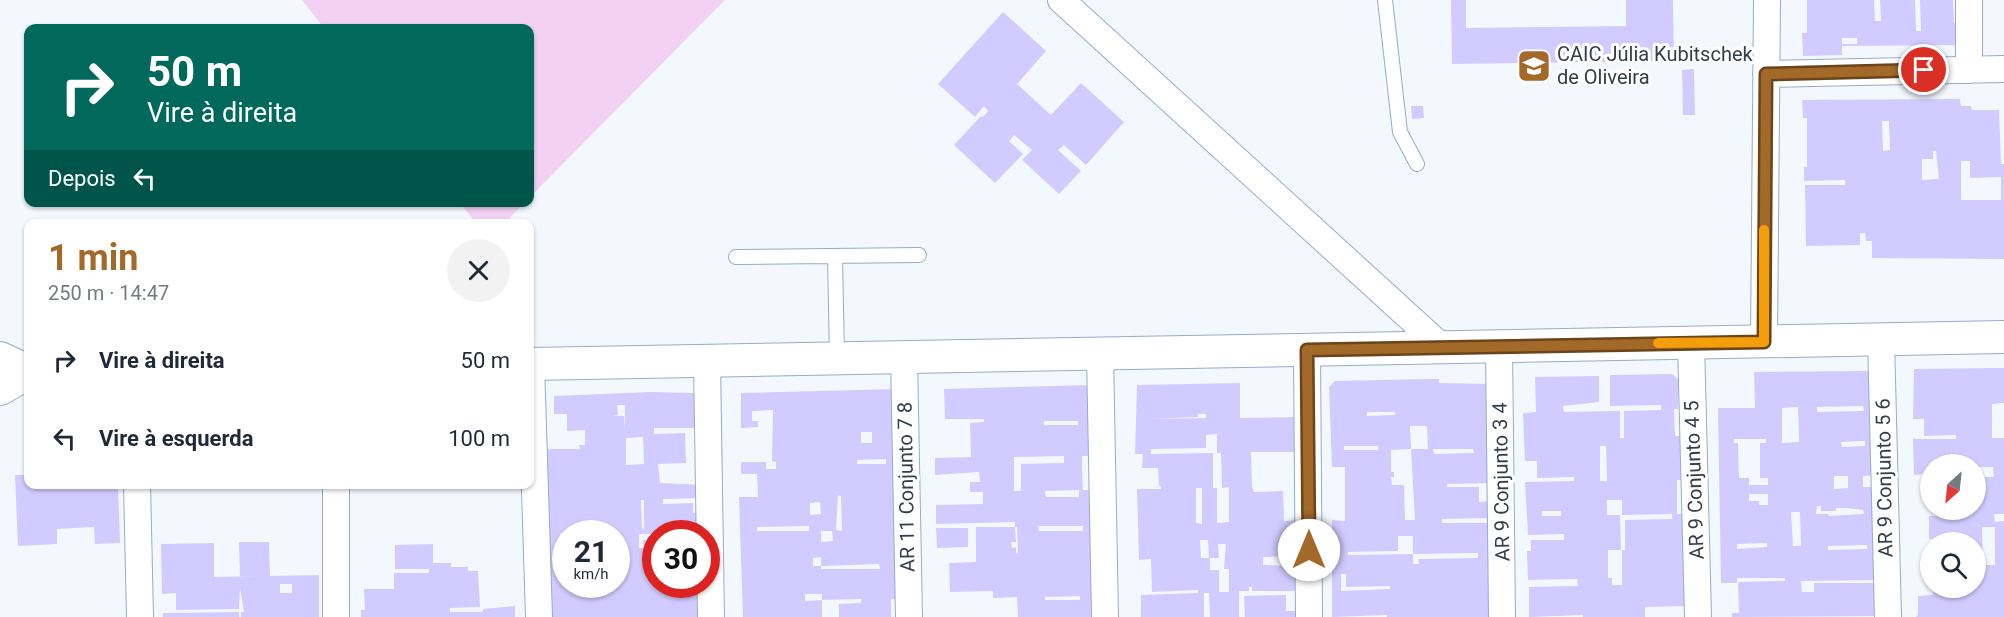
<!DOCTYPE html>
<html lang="pt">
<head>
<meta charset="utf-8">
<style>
  :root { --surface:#fff; --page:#f2f2f3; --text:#1f2937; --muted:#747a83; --accent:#a36929 }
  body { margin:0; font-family:Roboto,sans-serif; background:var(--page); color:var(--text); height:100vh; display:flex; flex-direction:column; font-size:22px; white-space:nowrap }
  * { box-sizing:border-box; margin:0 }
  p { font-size:20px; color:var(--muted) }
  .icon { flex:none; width:33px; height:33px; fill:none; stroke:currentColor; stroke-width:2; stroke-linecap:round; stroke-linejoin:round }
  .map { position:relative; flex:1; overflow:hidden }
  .panel { position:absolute; left:24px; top:219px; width:510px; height:270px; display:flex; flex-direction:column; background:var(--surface); border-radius:12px; box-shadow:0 2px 4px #0004 }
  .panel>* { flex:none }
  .hud { position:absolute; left:24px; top:24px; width:510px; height:183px; border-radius:12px; box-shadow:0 2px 4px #0004; background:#00695c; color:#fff; overflow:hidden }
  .needle { width:39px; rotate:207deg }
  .tools { position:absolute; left:1920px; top:454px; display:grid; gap:12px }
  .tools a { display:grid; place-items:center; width:66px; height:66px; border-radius:50%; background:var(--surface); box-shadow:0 2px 4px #0004; font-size:30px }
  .speed { position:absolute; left:552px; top:520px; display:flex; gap:12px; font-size:30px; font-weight:700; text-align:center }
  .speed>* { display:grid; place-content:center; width:78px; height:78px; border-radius:50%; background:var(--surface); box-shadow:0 2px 4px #0004; line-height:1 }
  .speed small { font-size:15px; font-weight:400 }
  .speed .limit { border:9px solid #d22; background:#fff; color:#111 }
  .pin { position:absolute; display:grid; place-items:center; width:51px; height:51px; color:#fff; margin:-26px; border:3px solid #fff; border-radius:50%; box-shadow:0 2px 6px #0007 }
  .me { position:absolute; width:66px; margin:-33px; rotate:0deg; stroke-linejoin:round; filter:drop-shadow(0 0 4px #0008) }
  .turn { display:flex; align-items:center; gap:21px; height:126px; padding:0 24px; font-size:27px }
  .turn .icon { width:78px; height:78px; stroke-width:2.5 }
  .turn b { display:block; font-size:42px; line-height:51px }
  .then { display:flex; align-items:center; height:57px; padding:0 24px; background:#0003; gap:12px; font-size:22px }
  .round { display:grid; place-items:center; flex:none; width:63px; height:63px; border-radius:32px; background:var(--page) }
  .head { display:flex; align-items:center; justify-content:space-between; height:102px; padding:0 24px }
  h1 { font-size:36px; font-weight:700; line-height:45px; color:var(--accent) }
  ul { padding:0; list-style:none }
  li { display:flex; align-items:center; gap:18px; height:78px; padding:0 24px }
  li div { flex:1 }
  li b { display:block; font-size:22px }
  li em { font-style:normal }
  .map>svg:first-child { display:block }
  .green { fill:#f2d1f4 }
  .building { fill:#d2cbff; fill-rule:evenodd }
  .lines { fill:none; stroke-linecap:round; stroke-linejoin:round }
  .service-casing { stroke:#97abc7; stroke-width:16 }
  .minor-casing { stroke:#97abc7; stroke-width:28 }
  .tertiary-casing { stroke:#97abc7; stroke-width:34 }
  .service { stroke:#fff; stroke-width:14 }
  .minor { stroke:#fff; stroke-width:26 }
  .tertiary { stroke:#fff; stroke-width:32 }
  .route-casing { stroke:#6a441b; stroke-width:15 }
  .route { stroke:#a36929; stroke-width:10 }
  .slow { stroke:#f59e0b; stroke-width:10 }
  .labels { text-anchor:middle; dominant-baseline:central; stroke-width:6; stroke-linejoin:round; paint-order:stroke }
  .poi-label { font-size:20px; fill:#353d49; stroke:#fff; text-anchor:start }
  .street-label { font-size:20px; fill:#353d49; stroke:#fff }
</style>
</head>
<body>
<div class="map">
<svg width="2004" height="617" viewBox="0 0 2004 617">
  <rect width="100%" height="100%" fill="#f3f8fe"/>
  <path class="green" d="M302 0H725L530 197V28H324Z
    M460 203H524L504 224 476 223Z"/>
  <path class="building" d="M1451 0H1466V28L1626 26V0H1673L1674 61 1452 64Z
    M1807 0H1874L1875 21H1881L1880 0H1915L1916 31H1921L1920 0H1953L1954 23H1959L1957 45 1842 46V55L1803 56 1802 33H1807ZM1842 38H1857V44H1842Z
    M1003 12 1046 51 1017 84 1051 115 1081 83 1124 122 1086 165 1064 145 1058 150 1081 171 1059 194 1022 160 1032 150 1014 135 1009 141 1023 154 995 183 954 145 981 116 983 117 988 111 984 106 975 117 938 84Z
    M1694 69 1695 115H1683L1682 70Z
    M1960 99 1961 106H1971L1972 110H1999L2001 164H2004V259L1872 258V241H1866L1865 233H1860V245L1806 246 1805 185H1845V180L1804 181V167H1807V118H1803L1802 100ZM1882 121H1889L1890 150 1883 151ZM1933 151H1936L1939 179 1922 180V159H1933ZM1961 161H1970V178L2001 177V200H1961Z
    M1411 106H1423L1424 118 1412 119Z
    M1991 368H2004V403L1992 404V438H2004V514H1994L1995 522 2004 521V617H1916L1918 615V596L1933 595V588H1976V543H1962V539H1929V516H1947V510H1976V499H1980L1979 485H1976V465H1930V504H1926V477L1925 474 1914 475 1913 439H1956V435L1924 436V419H1913L1914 369ZM1978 467H1993L1994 477H1984V473H1978ZM1982 527H1995V565H1983Z
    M1872 371 1878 475 1863 476V487H1878L1881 580 1801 581 1802 592H1814V583H1881L1882 616 1732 617V613H1739L1738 582 1785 581V578H1737V583H1721L1718 408H1755L1754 372ZM1863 406 1864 411 1817 412V407ZM1798 407 1799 442 1782 443V408ZM1734 439H1766V443H1760V478H1768V485H1749V478H1739L1738 443H1734ZM1865 441V446L1842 447 1841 442ZM1834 476H1848V488L1834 489ZM1749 494H1768V505H1759V501H1749ZM1817 506H1821V511H1836V508H1846L1863 510 1864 514 1829 516 1828 514H1816ZM1791 512H1800L1801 546H1793ZM1767 543V547L1737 549V544ZM1867 545V549L1828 550V546Z
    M1672 374 1678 379V409H1674L1675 436H1684L1687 480H1677V514H1686L1687 606 1645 607V617H1583V615L1529 617V587L1578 586 1577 579 1528 580 1527 551H1531V540H1564V534L1528 535 1525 482 1574 481V477L1537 478V461H1525L1523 413 1536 412 1535 377 1599 376V402L1563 406 1564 412 1620 411V438H1624V411L1661 410V405L1610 406V375ZM1600 446H1606L1607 481H1600ZM1607 500H1622V515L1672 514V519L1625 520V550H1622V585H1612V578H1608V550H1621L1620 515H1607ZM1542 511H1561V516H1542Z
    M1429 379H1439V383L1490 384 1492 483 1447 484V487H1479V502L1492 501 1493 518 1442 519V523H1492L1494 617H1387V615L1332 617V520L1345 521V467H1332L1329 387 1335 381ZM1367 412H1395V415L1367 416ZM1410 426H1427L1428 449H1411L1415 520H1405L1404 485H1392L1391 477H1394V472H1391V450L1411 449ZM1344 446H1378V450H1344ZM1433 449H1473L1474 453 1434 454ZM1398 536H1413V554L1348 555V552L1398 551ZM1478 553V558L1418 559 1419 564H1413V554ZM1341 574H1346V587L1390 586V589L1341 591Z
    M1240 383V418L1295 417 1296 452H1251L1252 487 1254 492 1283 491 1284 521 1297 520 1299 591H1252V587H1249V591H1239V617H1210L1209 593H1204V617H1141V595L1198 593V590L1152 592 1151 559 1139 560 1137 489H1161V486H1159L1158 468H1142L1143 454H1135L1137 385ZM1198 414H1206V418L1151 419 1198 417ZM1217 434V453H1221L1222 488 1229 487V522L1217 523V488H1213V453L1151 454V449L1206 448V435ZM1196 488H1202V524L1196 523ZM1200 540H1208L1209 558H1201ZM1218 544H1226L1224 569H1229V592H1219V570H1210V558H1219ZM1291 556 1292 566 1263 565V557Z
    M1092 385 1094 456H1082V470L1083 490H1096L1098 617H1018L1017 597 993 598V591L950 592 949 563 976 562V527H1015V522L936 524V505L983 504V492H970V482H980L979 472 935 475V458L971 457 970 423 984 422V419H945L944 389ZM1044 421H1078V425H1044ZM1064 456V463L1021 464V491H1014V457ZM1079 490V497H1046L1045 491ZM1038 526H1083V531H1039ZM1015 527H1017L1018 553 1016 554V547L1012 548 1011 542H1016ZM1080 596V600H1045V597Z
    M897 389 904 599H891V617H839V604L861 603V599L822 600V594H805V601L822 600V617H743L739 497H758L757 474H741V462H766V469H776V462L772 461 773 410 752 411V421H758V427L741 428V393ZM861 432H872V443H861ZM886 459V464H857V460ZM838 495 841 496 842 531 836 530ZM820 502 821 514 810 515V503ZM809 526V531H757V527ZM821 531H832L833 541 821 542ZM821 557V566L879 564 880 569H821V566H813V558Z
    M651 392 693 393 703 405 704 428H654V434L685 433 686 463 658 464 660 483 705 485V498L663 499V504L693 503V513L706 512 707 533 639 534V548H644L643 540H656V569H650L649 573H656V585H708L709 617H549V535L545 466H548L547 449H580L579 445H585V430L567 431V414H554V396ZM617 405H625V430L624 416H613L618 415ZM643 437 644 464 626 465V438ZM641 500H644V529L642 528ZM591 532 616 534V585H566V535H560V533Z
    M15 475H28V484H118L120 543 95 544 94 527 57 529V544L18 546Z
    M936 528H968V547L937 548Z
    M239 542H269L270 576 319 575V617H241V612H244L240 588 239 609 176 610V593L162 594 161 544 214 543V577L255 576H240ZM280 584H292V593H280Z
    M433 544V563H451V567H468V571H478L480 607 450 608V612H483V609L515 606V617H361V610H365L364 589H394V573H429V569H395V545Z
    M1927 544H1930V579H1928Z
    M1286 595V611H1298V617H1245L1244 596Z
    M239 612V617H163V613Z"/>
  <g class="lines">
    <defs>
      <path id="service" d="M1385 0 1400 132 1417 164
        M835 256 837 358
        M736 257 919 255"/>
      <path id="minor" d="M1061 0 1442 347
        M1969 0V70
        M1766 74 2004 69
        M1881 339 1888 617
        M1764 341 1767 0
        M1691 343 1698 617
        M1499 346 1502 617
        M1307 350 1309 617
        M1100 354 1105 617
        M904 357 909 617
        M707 361 711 617
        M531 364 539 617
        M137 484 140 617
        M336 484V617"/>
      <path id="tertiary" d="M0 358 28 371
        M530 364 2004 337
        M0 389 28 373"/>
    </defs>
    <use href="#service" class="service-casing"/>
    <use href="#minor" class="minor-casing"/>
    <use href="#tertiary" class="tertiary-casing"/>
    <use href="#service" class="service"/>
    <use href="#minor" class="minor"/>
    <use href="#tertiary" class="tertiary"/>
  </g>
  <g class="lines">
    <defs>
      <path id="route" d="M1309 550 1307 350 1764 342 1766 74 1924 70"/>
    </defs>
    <use href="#route" class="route-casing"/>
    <use href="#route" class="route"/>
    <path class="slow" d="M1658 343 1764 342V230"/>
  </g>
  <defs>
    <symbol id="school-square" viewBox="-11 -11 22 22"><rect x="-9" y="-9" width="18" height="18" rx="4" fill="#a36929" stroke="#fff"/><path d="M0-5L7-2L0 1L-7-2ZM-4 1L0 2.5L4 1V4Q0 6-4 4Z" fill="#fff"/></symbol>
  </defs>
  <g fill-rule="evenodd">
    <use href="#school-square" x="1515" y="47" width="38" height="38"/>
  </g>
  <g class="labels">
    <g class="poi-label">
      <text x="1557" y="54">CAIC Júlia Kubitschek<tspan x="1557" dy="23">de Oliveira</tspan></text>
    </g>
    <g class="street-label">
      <text transform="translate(1884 478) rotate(-91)">AR 9 Conjunto 5 6</text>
      <text transform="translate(1694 480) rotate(-92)">AR 9 Conjunto 4 5</text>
      <text transform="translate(1501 482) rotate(-91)">AR 9 Conjunto 3 4</text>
      <text transform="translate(906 487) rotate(-91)">AR 11 Conjunto 7 8</text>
    </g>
  </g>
</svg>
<div class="tools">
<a><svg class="needle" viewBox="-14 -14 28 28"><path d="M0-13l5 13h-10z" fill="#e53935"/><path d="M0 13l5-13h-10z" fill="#747a83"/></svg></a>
<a><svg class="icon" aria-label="search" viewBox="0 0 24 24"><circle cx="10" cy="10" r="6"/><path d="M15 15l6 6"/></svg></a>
</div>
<div class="speed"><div>21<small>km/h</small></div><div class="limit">30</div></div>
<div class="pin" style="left:1924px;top:70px;background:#d93025"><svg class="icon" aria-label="arrive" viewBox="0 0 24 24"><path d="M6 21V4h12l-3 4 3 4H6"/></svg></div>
<svg class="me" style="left:1309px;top:550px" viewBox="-20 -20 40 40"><circle r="19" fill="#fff"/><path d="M0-13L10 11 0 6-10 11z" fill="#a36929"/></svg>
<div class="hud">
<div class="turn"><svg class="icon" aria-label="right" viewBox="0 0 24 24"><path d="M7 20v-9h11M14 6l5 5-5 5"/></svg><div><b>50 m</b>Vire à direita</div></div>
<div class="then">Depois<svg class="icon" aria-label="left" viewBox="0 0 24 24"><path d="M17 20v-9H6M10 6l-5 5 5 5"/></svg></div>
</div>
<section class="panel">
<div class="head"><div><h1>1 min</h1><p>250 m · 14:47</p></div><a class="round"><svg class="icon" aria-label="close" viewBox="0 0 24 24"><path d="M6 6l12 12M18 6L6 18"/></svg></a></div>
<ul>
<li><svg class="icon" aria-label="right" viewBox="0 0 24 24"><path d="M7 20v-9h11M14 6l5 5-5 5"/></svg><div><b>Vire à direita</b></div><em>50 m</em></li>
<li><svg class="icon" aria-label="left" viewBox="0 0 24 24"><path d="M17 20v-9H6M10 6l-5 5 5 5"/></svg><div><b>Vire à esquerda</b></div><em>100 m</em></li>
</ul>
</section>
</div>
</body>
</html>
